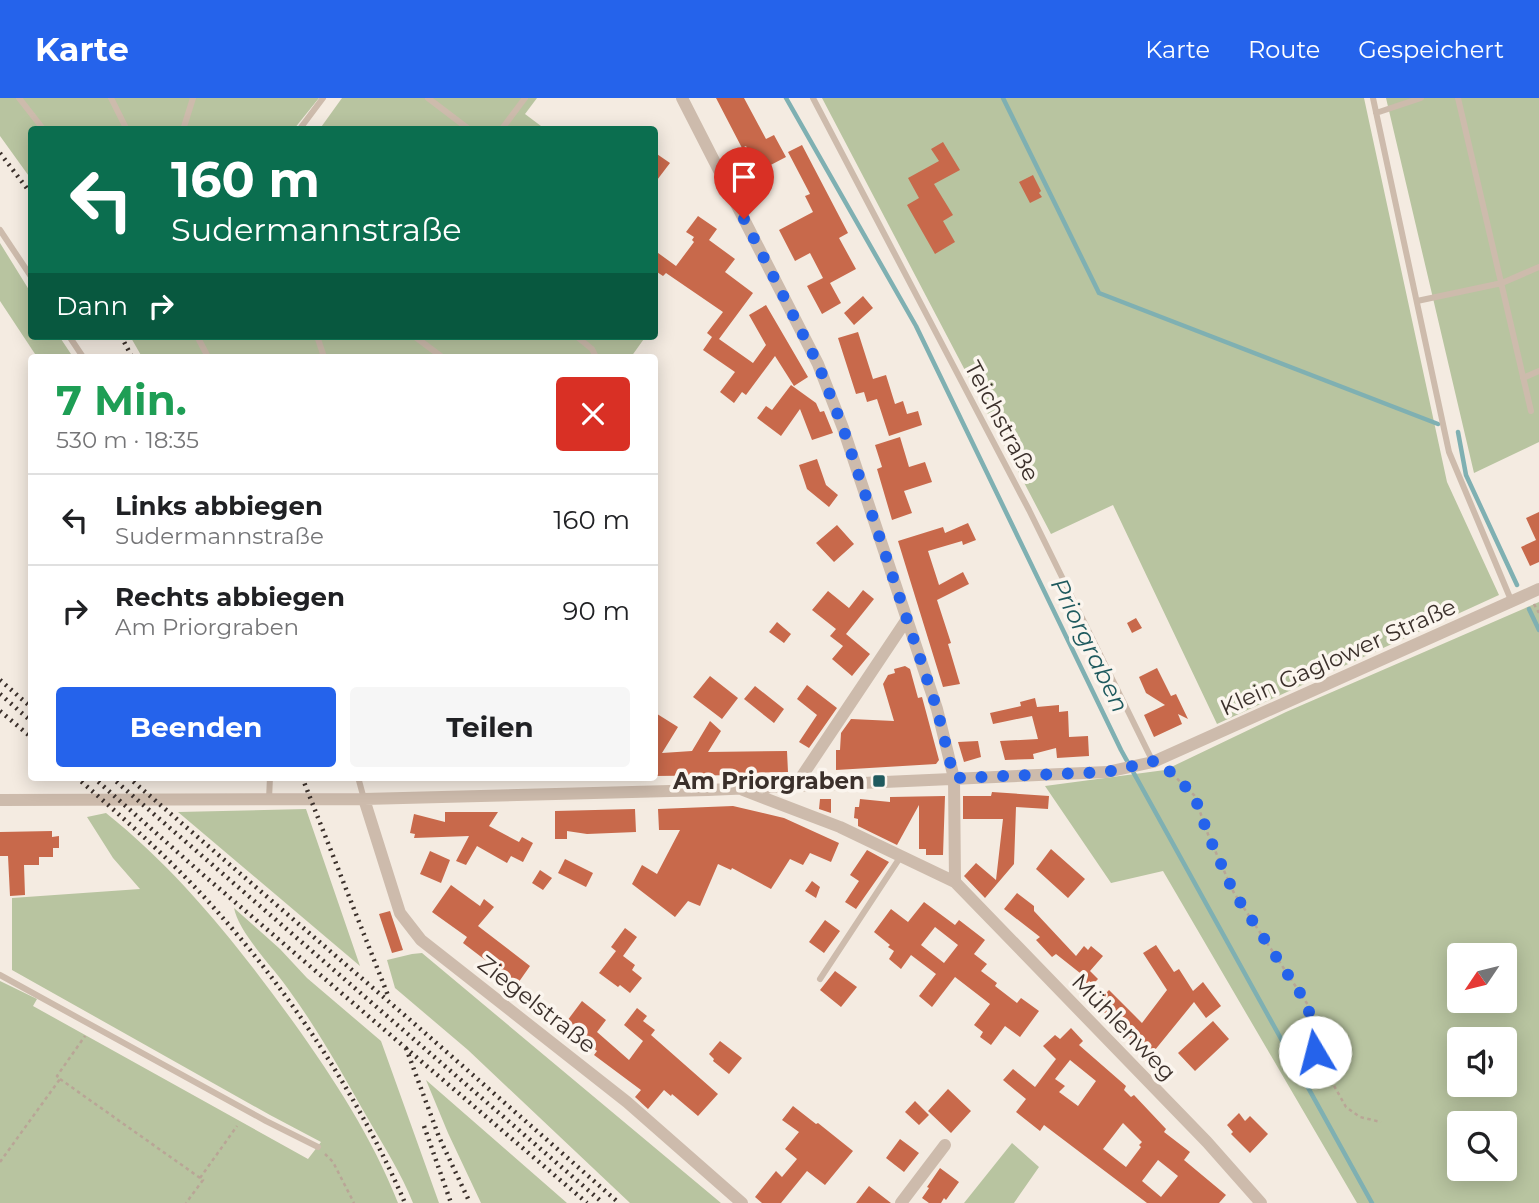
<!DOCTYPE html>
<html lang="de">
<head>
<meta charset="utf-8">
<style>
  :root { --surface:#fff; --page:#f6f6f6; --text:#202124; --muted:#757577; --line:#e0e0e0; --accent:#2563eb }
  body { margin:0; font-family:Montserrat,sans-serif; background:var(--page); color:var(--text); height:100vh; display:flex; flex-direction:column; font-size:26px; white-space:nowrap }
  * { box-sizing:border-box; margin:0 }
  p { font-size:23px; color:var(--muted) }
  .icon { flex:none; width:38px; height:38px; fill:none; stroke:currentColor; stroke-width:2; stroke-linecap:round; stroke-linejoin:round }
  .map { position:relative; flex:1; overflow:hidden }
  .sheet { position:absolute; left:28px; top:256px; width:630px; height:427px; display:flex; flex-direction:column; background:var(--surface); border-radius:7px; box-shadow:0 4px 18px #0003 }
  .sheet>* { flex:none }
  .banner { position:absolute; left:28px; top:28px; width:630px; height:214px; border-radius:7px; box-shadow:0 4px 18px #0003; background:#0b6e4f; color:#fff; overflow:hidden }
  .needle { width:46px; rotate:235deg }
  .buttons { position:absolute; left:1447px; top:845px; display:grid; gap:14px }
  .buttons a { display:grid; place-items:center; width:70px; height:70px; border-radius:7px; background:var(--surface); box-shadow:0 4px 18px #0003; font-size:35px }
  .pin { position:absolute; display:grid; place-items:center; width:60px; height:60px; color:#fff; margin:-72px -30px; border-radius:50% 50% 50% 0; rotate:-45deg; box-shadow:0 0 7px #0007 }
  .pin .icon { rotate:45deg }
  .me { position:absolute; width:77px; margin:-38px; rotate:352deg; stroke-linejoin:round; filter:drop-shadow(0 0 5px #0008) }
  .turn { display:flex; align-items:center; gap:24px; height:147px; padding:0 28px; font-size:32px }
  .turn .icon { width:91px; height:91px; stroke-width:2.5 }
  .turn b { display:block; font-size:49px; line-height:60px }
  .then { display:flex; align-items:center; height:66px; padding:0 28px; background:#0003; gap:14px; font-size:26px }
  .round { display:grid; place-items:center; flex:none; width:74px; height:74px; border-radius:7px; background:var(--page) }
  .overview { display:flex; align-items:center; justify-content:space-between; height:119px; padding:0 28px }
  h1 { font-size:42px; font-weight:700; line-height:52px; color:#1e9e55 }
  .action { display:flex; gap:14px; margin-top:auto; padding:14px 28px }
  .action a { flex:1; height:80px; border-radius:7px; background:var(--accent); color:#fff; font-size:28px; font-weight:700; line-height:80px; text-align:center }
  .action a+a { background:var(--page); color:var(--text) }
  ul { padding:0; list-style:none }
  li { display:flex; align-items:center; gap:21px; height:91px; padding:0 28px; border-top:2px solid var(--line) }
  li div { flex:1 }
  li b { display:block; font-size:26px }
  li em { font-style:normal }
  header { display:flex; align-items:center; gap:42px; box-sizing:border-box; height:98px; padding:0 35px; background:var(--accent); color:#fff }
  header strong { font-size:33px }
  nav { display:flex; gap:38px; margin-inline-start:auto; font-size:24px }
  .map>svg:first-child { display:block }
  .green { fill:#b8c4a0; fill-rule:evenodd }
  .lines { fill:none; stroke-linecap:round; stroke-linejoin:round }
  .stream { stroke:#7fb0b2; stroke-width:4.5 }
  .building { fill:#c8694b; fill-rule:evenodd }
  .path { stroke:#b9a596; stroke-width:2.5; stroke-dasharray:3.5 3.5; stroke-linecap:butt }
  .lane { stroke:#cdbbac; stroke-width:6 }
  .street { stroke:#cdbbac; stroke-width:12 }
  .rail { stroke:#3b302b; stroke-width:4.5; stroke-dasharray:2 5; stroke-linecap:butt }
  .route { stroke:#2563eb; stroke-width:12; stroke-dasharray:0 21.6 }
  .poi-dot { fill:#1f5a5e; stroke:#fbf5ee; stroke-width:2.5 }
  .labels { text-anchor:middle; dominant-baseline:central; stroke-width:7; stroke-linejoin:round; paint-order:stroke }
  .street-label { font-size:23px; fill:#3b302b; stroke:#fbf5ee }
  .poi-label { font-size:23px; font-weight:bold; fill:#3b302b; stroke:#fbf5ee; text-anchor:end }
  .water-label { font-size:24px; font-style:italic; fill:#1f5a5e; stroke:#fbf5ee }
</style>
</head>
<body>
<header>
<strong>Karte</strong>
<nav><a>Karte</a><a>Route</a><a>Gespeichert</a></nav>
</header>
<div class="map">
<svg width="1539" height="1105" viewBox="0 0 1539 1105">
  <rect width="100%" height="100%" fill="#f4ebe1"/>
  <path class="green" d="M0 0H319L294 31 32 32 31 81 0 38Z
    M342 0H537L525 16 545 31 319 32Z
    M822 0H1364L1447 384 1499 497 1217 626 1113 407 1051 436Z
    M1386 0H1539V344L1474 375Z
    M0 145 31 195 32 238H59L73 259H37L0 203Z
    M130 238H646L631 259H142Z
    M1539 504V1105H1357L1163 773 1111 785 1045 688 1165 672 1286 614ZM1460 858H1505V903H1460ZM1460 942H1505V987H1460ZM1460 1026H1505V1071H1460Z
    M306 711 360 868 178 714Z
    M106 715C180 774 239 849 294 925 334 981 373 1041 398 1105H0V883L37 901 33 908 308 1061 321 1044 270 1017 12 872V800L140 791 113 760 87 719Z
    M234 810 280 851 307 880 381 943 439 1105H413C401 1075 383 1047 367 1019 343 977 320 935 291 895 276 872 239 836 234 810Z
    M422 855 721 1105H630L468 952 395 890 387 862 412 856Z
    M426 982 567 1105H481L448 1035Z
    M1012 1045 1039 1069 1014 1105H964Z"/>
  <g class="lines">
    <path class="stream" d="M786 0 916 228 1121 652 1372 1105
      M1003 0 1099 195 1438 326
      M1458 334 1466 377 1517 487
      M1529 511 1539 532"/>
  </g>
  <path class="building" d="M716 0H744L766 41 774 37 786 59 759 73 746 48 742 50Z
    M943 44 960 72 934 86 953 117 943 123 955 144 935 156 907 107 919 100 908 80 939 63 931 51Z
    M802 47 848 135 839 140 856 171 830 185 841 205 822 216 807 188 823 180 810 155 795 163 779 132 813 114 805 98 810 96 788 54Z
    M654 54 670 65 654 86Z
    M1033 77 1041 93 1039 95 1042 99 1030 105 1019 84Z
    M698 118 717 131 709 142 735 161 725 174 753 195 719 241 753 265 766 247 749 217 766 207 808 279 794 288 775 258 746 297 742 294 734 305 720 294 735 274 703 252 712 239 707 235 723 214 666 175 663 178 654 172V152L676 168 694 144 692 142 694 139 686 134Z
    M863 198 873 210 854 227 844 215Z
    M858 234 873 281 886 277 895 306 903 303 907 316 918 313 922 327 889 338 877 301 867 304 864 294 856 296 838 240Z
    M791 287 816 305 820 314 824 313 833 335 812 342 800 311 781 338 757 320 766 308 772 312Z
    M900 339 909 369 925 364 932 384 904 393 912 415 892 422 877 371 882 369 875 347Z
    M817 361 826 387 838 397 829 409 807 391 799 367Z
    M1539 414V464L1530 468 1521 449 1536 442 1526 420Z
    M968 425 976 442 963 447 962 443 928 453 939 487 963 474 969 486 937 502 951 545 948 546 960 586 943 589 898 443 943 429 945 435Z
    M837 427 854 446 834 464 816 445Z
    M863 492 874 501 846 536 870 556 852 578 832 561 843 548 830 538 836 531 812 512 828 493 849 510Z
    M1136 520 1142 530 1132 535 1127 525Z
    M777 524 791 536 784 545 769 534Z
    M905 568 910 571 918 600 922 599 939 662 936 666 836 672V652H840L841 635 851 621 894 623 883 586 888 577 895 575 894 571Z
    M1157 570 1171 598 1176 596 1188 621 1178 616 1182 626 1154 639 1144 617 1165 607 1146 595 1139 579Z
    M710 578 738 600 722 621 693 599Z
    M807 587 837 610 809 650 799 644 817 617 797 601Z
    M755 588 784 611 774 625 744 601Z
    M1035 600 1037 609 1059 607V614L1068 613 1069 639 1088 638 1089 658 1057 660 1056 650 1033 656 1034 661 1005 662 1000 643 1038 641 1032 618 993 626 990 615 1021 608 1020 604Z
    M654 614 678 629 662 655 692 653 710 623 721 633 708 654 787 653 788 674 746 675V677L654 678Z
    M978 643 981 659 964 664 958 644Z
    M992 694 1049 698 1048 711 1016 709 1014 766 985 800 964 778 976 765 996 782 1003 721H963V698H991Z
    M945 698 943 757H926V751H919V707L897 747 858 728V721L854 720 855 709H859L860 701 890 704V699Z
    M820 701H831V715L819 711Z
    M733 708 784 720 839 745 831 764 810 755 803 767 790 761 771 791 732 770 731 772 718 766 700 808 688 803 675 819 632 786 642 767 657 776 680 732H659L658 711Z
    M635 711 636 734 587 736 567 733V741H555V713Z
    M445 714H498L489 728 519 744 522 739 533 745 523 764 511 758 507 765 477 748 466 767 456 763 469 738 414 740 415 736 410 735 414 716 445 724Z
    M52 733V739L59 738V750H53V759H39V767H24L25 797 10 798 8 758H0V734Z
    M1051 751 1085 781 1068 800 1036 771Z
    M867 752 889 764 856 811 845 804 859 783 850 777Z
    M430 753 450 762 441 785 420 776Z
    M565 761 593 775 586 789 558 775Z
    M540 772 552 780 543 792 532 785Z
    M812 783 820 789 816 800 805 793Z
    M451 787 480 808 484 801 494 809 478 828 530 868 516 888 495 873 497 871 463 845 467 839 432 814Z
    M1017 795 1034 808V813L1076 858 1084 848 1088 852 1091 848 1103 858 1090 873 1098 881 1093 886 1089 883 1082 893 1072 885 1080 875 1056 856 1052 859 1036 842 1040 839 1004 811Z
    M924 804 955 827 959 822 985 842 974 856 987 866 981 873 997 885 995 888 1017 905 1021 900 1039 913 1020 939 1005 928 991 947 980 939 983 934 974 927 990 906 955 879 932 909 919 898 936 876 911 857 901 871 889 861 894 853 888 849 890 847 874 834 891 811 908 824ZM935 829 958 847 944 865 921 847Z
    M390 813 403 852 392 855 379 816Z
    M825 822 840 833 824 855 809 844Z
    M625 830 637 839 623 858 635 867 632 872 642 880 630 895 620 887 618 889 599 875 616 853 611 849Z
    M1156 847 1174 874 1179 871 1193 893 1203 884 1221 908 1206 920 1194 904 1146 963 1135 952 1137 949 1119 928 1095 906 1109 892 1142 925 1167 892 1143 855Z
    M835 873 857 889 841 909 820 892Z
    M582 903 606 922 597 934 629 962 643 943 624 927 637 910 647 918 643 923 655 932 651 937 718 996 698 1018 672 996 671 998 664 992 648 1011 635 999 641 992 594 957 597 953 564 927Z
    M1213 923 1229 941 1195 973 1178 955Z
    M1071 930 1083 943 1079 947 1126 988 1124 992 1131 999 1134 997 1166 1031 1164 1034 1190 1054 1184 1062 1226 1097 1219 1105H1147L1044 1027 1040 1033 1016 1014 1026 1001 1003 982 1013 971 1035 989 1056 961 1043 948 1055 937 1060 941ZM1070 962 1096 983 1078 1008 1059 994 1065 988 1055 981ZM1123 1025 1142 1044 1139 1047 1141 1049 1126 1069 1103 1051ZM1158 1062 1178 1078 1161 1099 1142 1083Z
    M720 943 742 960 729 976 713 963 714 961 709 956Z
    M948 991 971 1013 951 1035 928 1013Z
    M915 1003 929 1017 919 1027 905 1014Z
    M793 1008 816 1026 818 1025 853 1053 825 1087 807 1073 781 1105H762L755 1099 776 1073 782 1079 797 1061 785 1051 799 1034 782 1022Z
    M1239 1015 1245 1023 1250 1018 1268 1036 1250 1055 1231 1036 1233 1034 1227 1027Z
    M900 1041 919 1055 904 1074 886 1060Z
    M940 1070 959 1084 946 1102 944 1100 941 1105H929L922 1100 929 1090 927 1089Z
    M869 1088 891 1105H856Z"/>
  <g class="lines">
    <path class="path" d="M1534 506 1539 515
      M1167 671 1194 697 1209 739 1234 795 1308 907 1315 954 1346 1009 1360 1019 1381 1024
      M60 981 203 1082 186 1105
      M325 1056 333 1064 354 1105
      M0 1064 60 981 57 978 85 938
      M200 1080 237 1028"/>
    <path class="lane" d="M19 0 44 32
      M111 0 127 32
      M428 0 470 32
      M813 0 1029 412 1153 664
      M1373 0 1449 354 1511 502
      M1458 0 1531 313
      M1376 15 1421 0
      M183 32 193 0
      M299 32 323 0
      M501 32 525 0
      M0 132 32 180
      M1417 203 1502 185 1539 169
      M69 238 83 259
      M197 238 208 259
      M317 238 324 259
      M414 238 442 259
      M576 238 592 251 596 259
      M1523 280 1539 273
      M358 679 364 701
      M269 701 270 679
      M0 877 266 1023 318 1049
      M820 881 901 758"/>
    <path class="street" d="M682 0 818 266 843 330 937 611 954 680 955 784
      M796 687 907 521
      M743 692 840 729 955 784 1207 1044 1261 1105
      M364 701 400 815 421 842 627 1004 742 1105
      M0 702 364 701 708 692 1107 674 1153 664 1539 491
      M901 1105 945 1047"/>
    <path class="rail" d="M0 55 32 97
      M121 238 132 259
      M0 582 32 610
      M0 596 32 624
      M0 613 32 640
      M76 679C127 723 178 768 222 819 294 900 362 1005 405 1105
      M93 679 201 775 587 1105
      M111 679 603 1105
      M128 679 409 921 619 1105
      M302 679 389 900
      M406 950 439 1039 470 1105
      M424 1028 451 1105"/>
  </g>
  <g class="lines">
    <path class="route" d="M744 121 818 266 843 330 937 611 954 680 1107 674 1158 662 1194 697 1209 739 1234 795 1308 907 1315 954"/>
  </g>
  <rect class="poi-dot" x="872" y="676" width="14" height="14" rx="3.5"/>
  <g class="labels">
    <g class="street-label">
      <text transform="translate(1002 323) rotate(62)">Teichstraße</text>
      <text transform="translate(1338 559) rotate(-24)">Klein Gaglower Straße</text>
      <text transform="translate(537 906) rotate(38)">Ziegelstraße</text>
      <text transform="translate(1124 929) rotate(46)">Mühlenweg</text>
    </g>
    <g class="poi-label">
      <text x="865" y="683">Am Priorgraben</text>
    </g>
    <g class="water-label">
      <text transform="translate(1090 547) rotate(64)">Priorgraben</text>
    </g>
  </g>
</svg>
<div class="buttons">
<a><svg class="needle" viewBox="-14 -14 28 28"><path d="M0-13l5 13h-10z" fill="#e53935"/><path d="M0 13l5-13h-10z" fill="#757577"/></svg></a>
<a><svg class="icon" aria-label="sound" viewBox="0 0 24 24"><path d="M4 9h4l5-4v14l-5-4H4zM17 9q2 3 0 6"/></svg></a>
<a><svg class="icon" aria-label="search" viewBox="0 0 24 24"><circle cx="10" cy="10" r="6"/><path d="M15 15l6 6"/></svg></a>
</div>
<div class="pin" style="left:744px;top:121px;background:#d93025"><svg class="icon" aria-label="arrive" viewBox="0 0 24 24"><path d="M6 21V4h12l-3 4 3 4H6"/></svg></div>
<svg class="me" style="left:1315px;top:954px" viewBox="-20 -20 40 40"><circle r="19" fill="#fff"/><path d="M0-13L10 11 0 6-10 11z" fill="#2563eb"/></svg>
<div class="banner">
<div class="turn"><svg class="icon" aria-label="left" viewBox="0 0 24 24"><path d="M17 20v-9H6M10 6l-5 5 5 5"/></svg><div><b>160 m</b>Sudermannstraße</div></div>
<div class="then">Dann<svg class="icon" aria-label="right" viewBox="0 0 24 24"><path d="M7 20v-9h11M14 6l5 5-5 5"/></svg></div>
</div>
<section class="sheet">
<div class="overview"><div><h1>7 Min.</h1><p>530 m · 18:35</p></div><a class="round" style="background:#d93025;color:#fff"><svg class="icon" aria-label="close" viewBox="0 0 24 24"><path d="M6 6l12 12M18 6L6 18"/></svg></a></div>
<ul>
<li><svg class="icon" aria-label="left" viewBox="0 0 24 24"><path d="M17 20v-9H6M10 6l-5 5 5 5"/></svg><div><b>Links abbiegen</b><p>Sudermannstraße</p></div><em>160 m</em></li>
<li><svg class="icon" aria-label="right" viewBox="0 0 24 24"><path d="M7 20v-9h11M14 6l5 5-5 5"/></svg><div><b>Rechts abbiegen</b><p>Am Priorgraben</p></div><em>90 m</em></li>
</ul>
<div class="action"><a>Beenden</a><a>Teilen</a></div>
</section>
</div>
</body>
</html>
